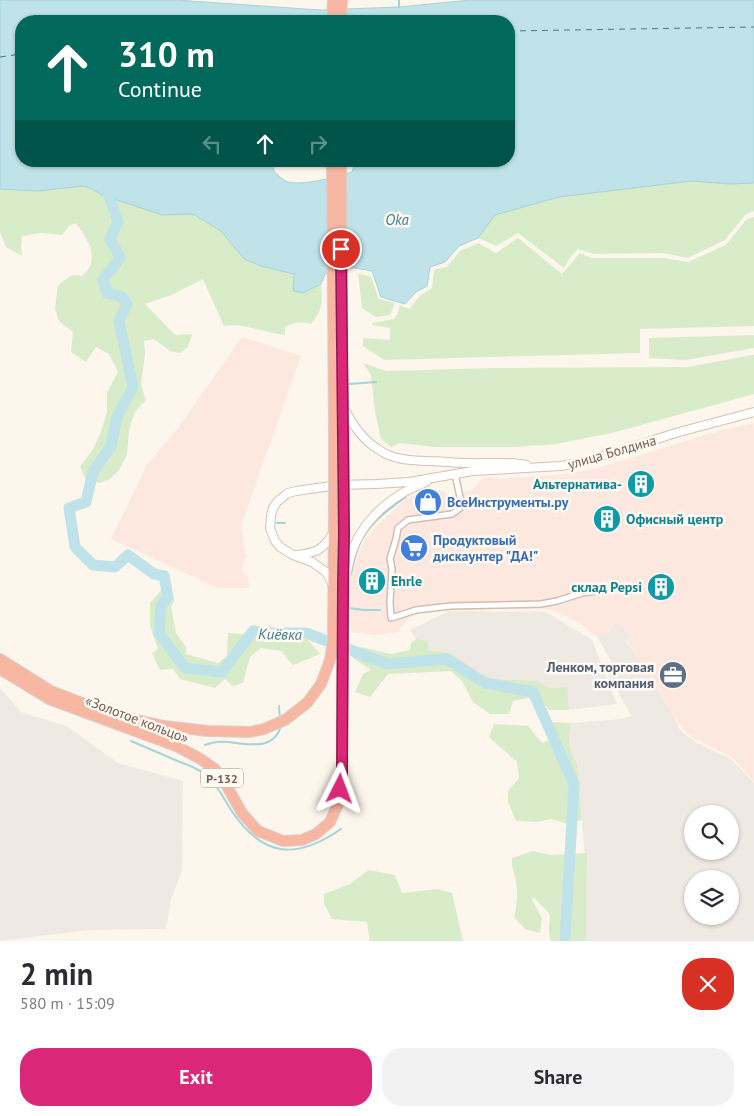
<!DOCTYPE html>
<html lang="en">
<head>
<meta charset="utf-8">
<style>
  :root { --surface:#fff; --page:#f2f2f3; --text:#2b2b33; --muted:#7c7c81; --accent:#db2777 }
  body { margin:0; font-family:"PT Sans",sans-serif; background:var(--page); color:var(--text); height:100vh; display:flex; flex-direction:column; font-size:19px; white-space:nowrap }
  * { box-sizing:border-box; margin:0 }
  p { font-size:16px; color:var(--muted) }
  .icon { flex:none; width:28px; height:28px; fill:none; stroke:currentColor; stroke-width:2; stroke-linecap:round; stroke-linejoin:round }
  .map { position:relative; height:941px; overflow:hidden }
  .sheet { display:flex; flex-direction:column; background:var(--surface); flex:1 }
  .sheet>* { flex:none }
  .banner { position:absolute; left:15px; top:15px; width:500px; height:152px; border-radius:20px; box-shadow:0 1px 4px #0004; background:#00695c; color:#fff; overflow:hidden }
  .fabs { position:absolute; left:684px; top:805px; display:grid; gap:10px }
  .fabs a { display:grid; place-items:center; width:55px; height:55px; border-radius:50%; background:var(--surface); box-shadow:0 1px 4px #0004; font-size:25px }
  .pin { position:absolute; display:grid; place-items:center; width:42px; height:42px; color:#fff; margin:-21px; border:2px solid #fff; border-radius:50%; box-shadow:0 1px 5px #0007 }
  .me { position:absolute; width:55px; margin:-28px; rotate:3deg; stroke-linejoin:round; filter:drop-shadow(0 0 4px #0008) }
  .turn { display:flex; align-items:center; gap:18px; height:105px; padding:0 20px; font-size:22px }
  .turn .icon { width:65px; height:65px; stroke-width:2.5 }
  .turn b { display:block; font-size:35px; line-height:42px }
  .lanes { display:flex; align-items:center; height:48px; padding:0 20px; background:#0003; justify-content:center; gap:25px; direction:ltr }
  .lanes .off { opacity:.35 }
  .round { display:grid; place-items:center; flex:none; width:52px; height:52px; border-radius:20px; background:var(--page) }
  .head { display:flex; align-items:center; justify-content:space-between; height:85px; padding:0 20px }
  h1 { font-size:30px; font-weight:800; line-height:38px }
  .primary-button { display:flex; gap:10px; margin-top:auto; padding:10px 20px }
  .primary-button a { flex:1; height:58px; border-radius:20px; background:var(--accent); color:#fff; font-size:20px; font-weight:800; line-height:58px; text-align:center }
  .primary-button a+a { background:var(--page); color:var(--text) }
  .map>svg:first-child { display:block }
  .commercial { fill:#fde8e0 }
  .industrial { fill:#efe9e4; fill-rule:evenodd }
  .green { fill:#d8ecc9 }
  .water { fill:#bfe3e8; stroke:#a5d3da; fill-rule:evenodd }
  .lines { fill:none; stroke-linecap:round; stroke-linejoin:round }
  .stream { stroke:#a5d3da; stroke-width:2 }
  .river { stroke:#bfe3e8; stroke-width:11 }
  .ferry { stroke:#437c86; stroke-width:1; stroke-dasharray:6 5; stroke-linecap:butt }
  .street-casing { stroke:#d1beb0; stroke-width:8 }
  .secondary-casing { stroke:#d6c0b0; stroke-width:10 }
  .highway-casing { stroke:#dad1cd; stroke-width:12 }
  .street { stroke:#fff; stroke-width:5 }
  .secondary { stroke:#fff; stroke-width:8 }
  .highway { stroke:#f7b7a3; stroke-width:10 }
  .highway-bridge-casing { stroke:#dad1cd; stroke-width:12; stroke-linecap:butt }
  .highway-bridge { stroke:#f7b7a3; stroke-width:10 }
  .route-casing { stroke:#8e194d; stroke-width:12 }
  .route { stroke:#db2777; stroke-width:9 }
  .labels { text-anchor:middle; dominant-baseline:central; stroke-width:5; stroke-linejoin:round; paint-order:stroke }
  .shield { fill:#fffaf3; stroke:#a28b7f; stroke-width:1 }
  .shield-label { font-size:12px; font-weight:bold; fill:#7a5c4d }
  .street-label { font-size:14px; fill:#7a5c4d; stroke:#fffaf3 }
  .culture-label { font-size:14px; font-weight:bold; fill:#0d838f; stroke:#fffaf3; text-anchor:end }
  .shop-label { font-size:14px; font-weight:bold; fill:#366cbe; stroke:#fffaf3; text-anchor:start }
  .service-label { font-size:14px; font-weight:bold; fill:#4e5e75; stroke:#fffaf3; text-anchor:end }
  .water-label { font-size:15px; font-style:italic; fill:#437c86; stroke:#fffaf3 }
</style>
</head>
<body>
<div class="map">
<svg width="754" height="941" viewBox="0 0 754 941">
  <rect width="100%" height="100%" fill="#fdf6ec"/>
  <path class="commercial" d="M242 337 301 356 241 526 246 557 243 565 242 570 248 577 249 588H218L111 539 148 463 178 428Z
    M754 423V782L733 758 690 736 675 719 645 667 626 640 630 636 616 622 610 631 598 638 580 623 549 609H439L420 612 407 619 398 632 376 635 351 632 349 585 359 551 365 540 376 526 407 498 415 495 433 491H443L451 496 473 489 483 478 490 477 497 479 558 475 595 469 722 430Z"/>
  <path class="industrial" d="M449 611 546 612 592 640 617 704 569 710 566 687 550 688 487 679 450 653 423 649 410 630Z
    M616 621 630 636 626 641 645 667 675 719 680 730 697 743 731 759 754 783V941H586L587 883 577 763 573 756 569 744 571 723 622 719 632 716 608 675 616 670 598 638 610 631ZM692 814H730V851H692ZM692 879H730V916H692Z
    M0 688 21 712 68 727 118 763 183 781 182 871 171 899 166 929 88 930 0 941Z"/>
  <path class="green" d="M692 181 730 184 754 183V211L745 215 725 240 688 258 663 253 594 254 578 249 571 256 564 268 518 233 496 246 478 238 495 215 559 197Z
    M84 186 92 189 102 195 162 215 193 214 221 231 244 259 261 266 294 274 293 291 303 293 321 284C322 304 324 307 311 324 301 321 294 322 285 327V335C264 333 244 322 224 326L203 279 171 295 145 304 175 335 192 334 188 347 180 353 170 351 154 339 144 341 145 354 141 385 146 400 135 412 129 429 127 455 119 470 110 479 100 483 85 478 80 466 92 451 101 432 107 412V393L118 372 109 354 96 347 86 362 71 352 73 332 59 321 55 309 58 285 72 275 82 276C85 273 88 270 90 266 97 251 84 235 76 223L69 226 62 235 41 233 22 236 21 246 22 256 6 247 0 232V189L38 191Z
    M754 217V326L640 329V353L384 360 363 346V338L390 340V328L372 325 373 323 394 319 398 313 400 305 409 309 421 295 432 288 434 270 447 267 460 251 478 243 496 253 518 238 562 274 580 253 591 258H664L688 262 726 245 746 220Z
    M358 273 371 277 379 299 395 303 390 315 376 317 362 308Z
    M754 335V348L686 360 649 358V338Z
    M752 355H754V394L612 433 556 444 514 447H435L399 443 391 447 381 439 375 412 371 375 363 363 386 371 494 368 688 367Z
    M162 589 175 600 171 606 176 633 186 647V654L218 663 227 656 228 633 307 639 320 654 293 665 281 651 261 648 250 657 243 683 233 686 225 679 215 688 180 679 173 669 160 670 152 653 158 649 150 626V603Z
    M416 639 428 641V650L450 653 487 679 537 681 550 688 567 687 569 710H549L538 696 513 701 509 714H490L473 702 462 681 451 671 388 674 370 697 355 692 363 674 371 670 353 658 361 647 391 654 410 650 411 643Z
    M553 722 571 723C569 740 567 747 577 763L582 820 565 823 551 819 536 822 516 821 508 802V791L519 778 517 762 489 737 494 724 528 726 542 743 557 737Z
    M533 851 551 855 587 853 586 941H550L549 929 550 914 533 897 532 900 542 918 540 933 525 929 514 917C517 906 518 893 516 882 515 872 511 870 512 858Z
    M369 870 395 875 402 893 437 889 452 893 463 941H370L367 922 332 919 324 903V894L350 884Z"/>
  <path class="water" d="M0 0H176L320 10 399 7 471 0H754V183L730 184 692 181 559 197 495 215 478 238 459 246 445 262 430 267 427 286 416 292 405 304 381 297 372 271 349 267 325 274 321 284 303 293 293 291 294 274 261 266 244 259 221 231 193 214 162 215 102 195 92 189 84 186 38 191 0 189ZM21 21H509V161H350L354 166 352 172C338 177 302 186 288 182 282 180 275 173 273 169L275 166 302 161H21Z"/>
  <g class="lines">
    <path class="stream" d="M399 0V7
      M349 384 376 382
      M277 523H285
      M351 574C353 565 355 556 358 548 366 526 387 510 406 497
      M349 608 364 610H380
      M279 706 280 719
      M131 741C147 748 164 755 180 762 189 765 199 769 207 776 217 784 224 799 231 810 263 858 296 860 341 829
      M205 745C209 744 213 742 217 742 239 740 272 756 281 726"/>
    <path class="river" d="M102 161 101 173 118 222 110 239 120 257 115 265 103 280 107 293 122 297 127 304 119 321 133 387 117 417 111 446 93 472 86 502 69 508 75 547 93 565 115 567 128 555 154 574 164 576 168 597 161 606 159 633 185 668 222 672 253 631 274 633H306L387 664 447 659 485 683 533 692 574 784 565 941"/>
    <path class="ferry" d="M509 31 754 27
      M0 57 21 54"/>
    <defs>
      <path id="street" d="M455 474 460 497V508L452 514 408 520 398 528 396 539 390 559 392 569 390 602 391 618 416 610 451 606 541 604 557 601 582 593 603 590"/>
      <path id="secondary" d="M344 408C353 425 363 441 381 451 394 460 411 460 426 461 440 461 454 463 468 463 488 464 507 461 526 465
        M297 555C316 553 323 550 333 533
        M347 572C349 562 351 552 356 542 365 522 383 505 401 494 409 489 418 486 426 482
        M333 585 326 572 312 562 293 555 280 547 275 541 270 528 271 516 273 508 277 502 288 493 296 491 338 485 376 484 409 482 473 471 561 466 584 462 679 432 754 412"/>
      <path id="highway" d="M332 21 333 0
        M341 21 342 0
        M332 161 334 434
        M341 161 342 372 344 433
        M0 659 51 691 100 710 127 718 164 726 208 731 250 732 264 729 285 720 307 703 321 684 330 660 333 641 334 501
        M0 669 49 699 176 746 199 758 215 769 224 781 242 813 258 831 283 841 302 840 316 834 330 822 339 802 342 776 344 501"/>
    </defs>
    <use href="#street" class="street-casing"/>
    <use href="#secondary" class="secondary-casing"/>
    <use href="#highway" class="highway-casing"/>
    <use href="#street" class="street"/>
    <use href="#secondary" class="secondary"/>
    <use href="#highway" class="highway"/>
    <defs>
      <path id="highway-bridge" d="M344 433V501
        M334 434V501"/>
    </defs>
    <use href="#highway-bridge" class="highway-bridge-casing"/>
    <use href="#highway-bridge" class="highway-bridge"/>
  </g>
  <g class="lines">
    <defs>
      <path id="route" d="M340 789 342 776 343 586 344 534 341 249"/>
    </defs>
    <use href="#route" class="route-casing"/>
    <use href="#route" class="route"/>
  </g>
  <defs>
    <symbol id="building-disc" viewBox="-11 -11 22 22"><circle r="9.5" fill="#0f9aa8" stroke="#fffaf3"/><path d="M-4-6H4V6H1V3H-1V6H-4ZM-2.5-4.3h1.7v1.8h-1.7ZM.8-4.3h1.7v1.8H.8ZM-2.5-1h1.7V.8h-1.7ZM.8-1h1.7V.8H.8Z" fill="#fff"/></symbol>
    <symbol id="shop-disc" viewBox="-11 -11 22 22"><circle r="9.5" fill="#3f7fe0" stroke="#fffaf3"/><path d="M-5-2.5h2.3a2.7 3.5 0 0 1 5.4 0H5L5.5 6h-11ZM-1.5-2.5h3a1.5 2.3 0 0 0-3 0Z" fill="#fff"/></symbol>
    <symbol id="supermarket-disc" viewBox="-11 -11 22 22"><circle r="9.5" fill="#3f7fe0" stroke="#fffaf3"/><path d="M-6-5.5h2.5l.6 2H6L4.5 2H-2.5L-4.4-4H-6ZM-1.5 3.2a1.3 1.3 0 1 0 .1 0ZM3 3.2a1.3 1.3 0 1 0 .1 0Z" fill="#fff"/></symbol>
    <symbol id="office-disc" viewBox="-11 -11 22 22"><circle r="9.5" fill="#5c6f8a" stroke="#fffaf3"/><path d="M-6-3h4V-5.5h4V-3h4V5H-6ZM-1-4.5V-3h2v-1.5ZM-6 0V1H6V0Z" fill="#fff"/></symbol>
  </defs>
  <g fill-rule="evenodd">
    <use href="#building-disc" x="625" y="468" width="32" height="32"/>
    <use href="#shop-disc" x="412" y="486" width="32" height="32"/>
    <use href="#building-disc" x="591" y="503" width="32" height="32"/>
    <use href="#supermarket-disc" x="398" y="532" width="32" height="32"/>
    <use href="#building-disc" x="356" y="565" width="32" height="32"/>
    <use href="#building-disc" x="645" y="571" width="32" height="32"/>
    <use href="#office-disc" x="657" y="659" width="32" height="32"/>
  </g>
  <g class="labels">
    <rect class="shield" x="201" y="768.5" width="42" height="19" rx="4"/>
    <g class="shield-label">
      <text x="222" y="778">Р-132</text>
    </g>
    <g class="street-label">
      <text transform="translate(612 452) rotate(-16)">улица Болдина</text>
      <text transform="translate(137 719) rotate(21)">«Золотое кольцо»</text>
    </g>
    <g class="culture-label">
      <text x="622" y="484">Альтернатива-</text>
      <text x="626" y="519" text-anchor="start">Офисный центр</text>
      <text x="391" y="581" text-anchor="start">Ehrle</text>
      <text x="642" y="587">склад Pepsi</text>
    </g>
    <g class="shop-label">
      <text x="447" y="502">ВсеИнструменты.ру</text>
      <text x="433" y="540">Продуктовый<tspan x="433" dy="16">дискаунтер "ДА!"</tspan></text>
    </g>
    <g class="service-label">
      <text x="654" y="667">Ленком, торговая<tspan x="654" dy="16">компания</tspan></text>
    </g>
    <g class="water-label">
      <text x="397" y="219">Oka</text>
      <text transform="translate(280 634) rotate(1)">Киёвка</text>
    </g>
  </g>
</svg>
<div class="fabs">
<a><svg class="icon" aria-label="search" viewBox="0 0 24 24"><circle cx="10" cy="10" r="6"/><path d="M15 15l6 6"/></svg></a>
<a><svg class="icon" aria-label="layers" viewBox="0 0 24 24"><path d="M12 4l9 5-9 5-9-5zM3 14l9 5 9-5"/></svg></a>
</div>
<div class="pin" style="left:341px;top:249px;background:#d93025"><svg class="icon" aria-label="arrive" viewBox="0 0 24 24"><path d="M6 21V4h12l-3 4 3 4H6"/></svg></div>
<svg class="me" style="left:340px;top:789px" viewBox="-20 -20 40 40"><path d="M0-17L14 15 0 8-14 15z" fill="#db2777" stroke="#fff" stroke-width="4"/></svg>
<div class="banner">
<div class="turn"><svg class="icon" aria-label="ahead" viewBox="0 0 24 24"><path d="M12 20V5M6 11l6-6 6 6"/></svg><div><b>310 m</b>Continue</div></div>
<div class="lanes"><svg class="icon off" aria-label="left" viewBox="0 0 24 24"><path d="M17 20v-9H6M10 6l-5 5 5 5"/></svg><svg class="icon" aria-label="ahead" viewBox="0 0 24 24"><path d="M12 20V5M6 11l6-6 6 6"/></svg><svg class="icon off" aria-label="right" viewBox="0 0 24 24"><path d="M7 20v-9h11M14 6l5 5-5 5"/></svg></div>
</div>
</div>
<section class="sheet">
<div class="head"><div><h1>2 min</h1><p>580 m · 15:09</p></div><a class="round" style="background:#d93025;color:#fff"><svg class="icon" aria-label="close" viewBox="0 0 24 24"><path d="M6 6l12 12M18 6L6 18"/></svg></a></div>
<div class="primary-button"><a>Exit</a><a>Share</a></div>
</section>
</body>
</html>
